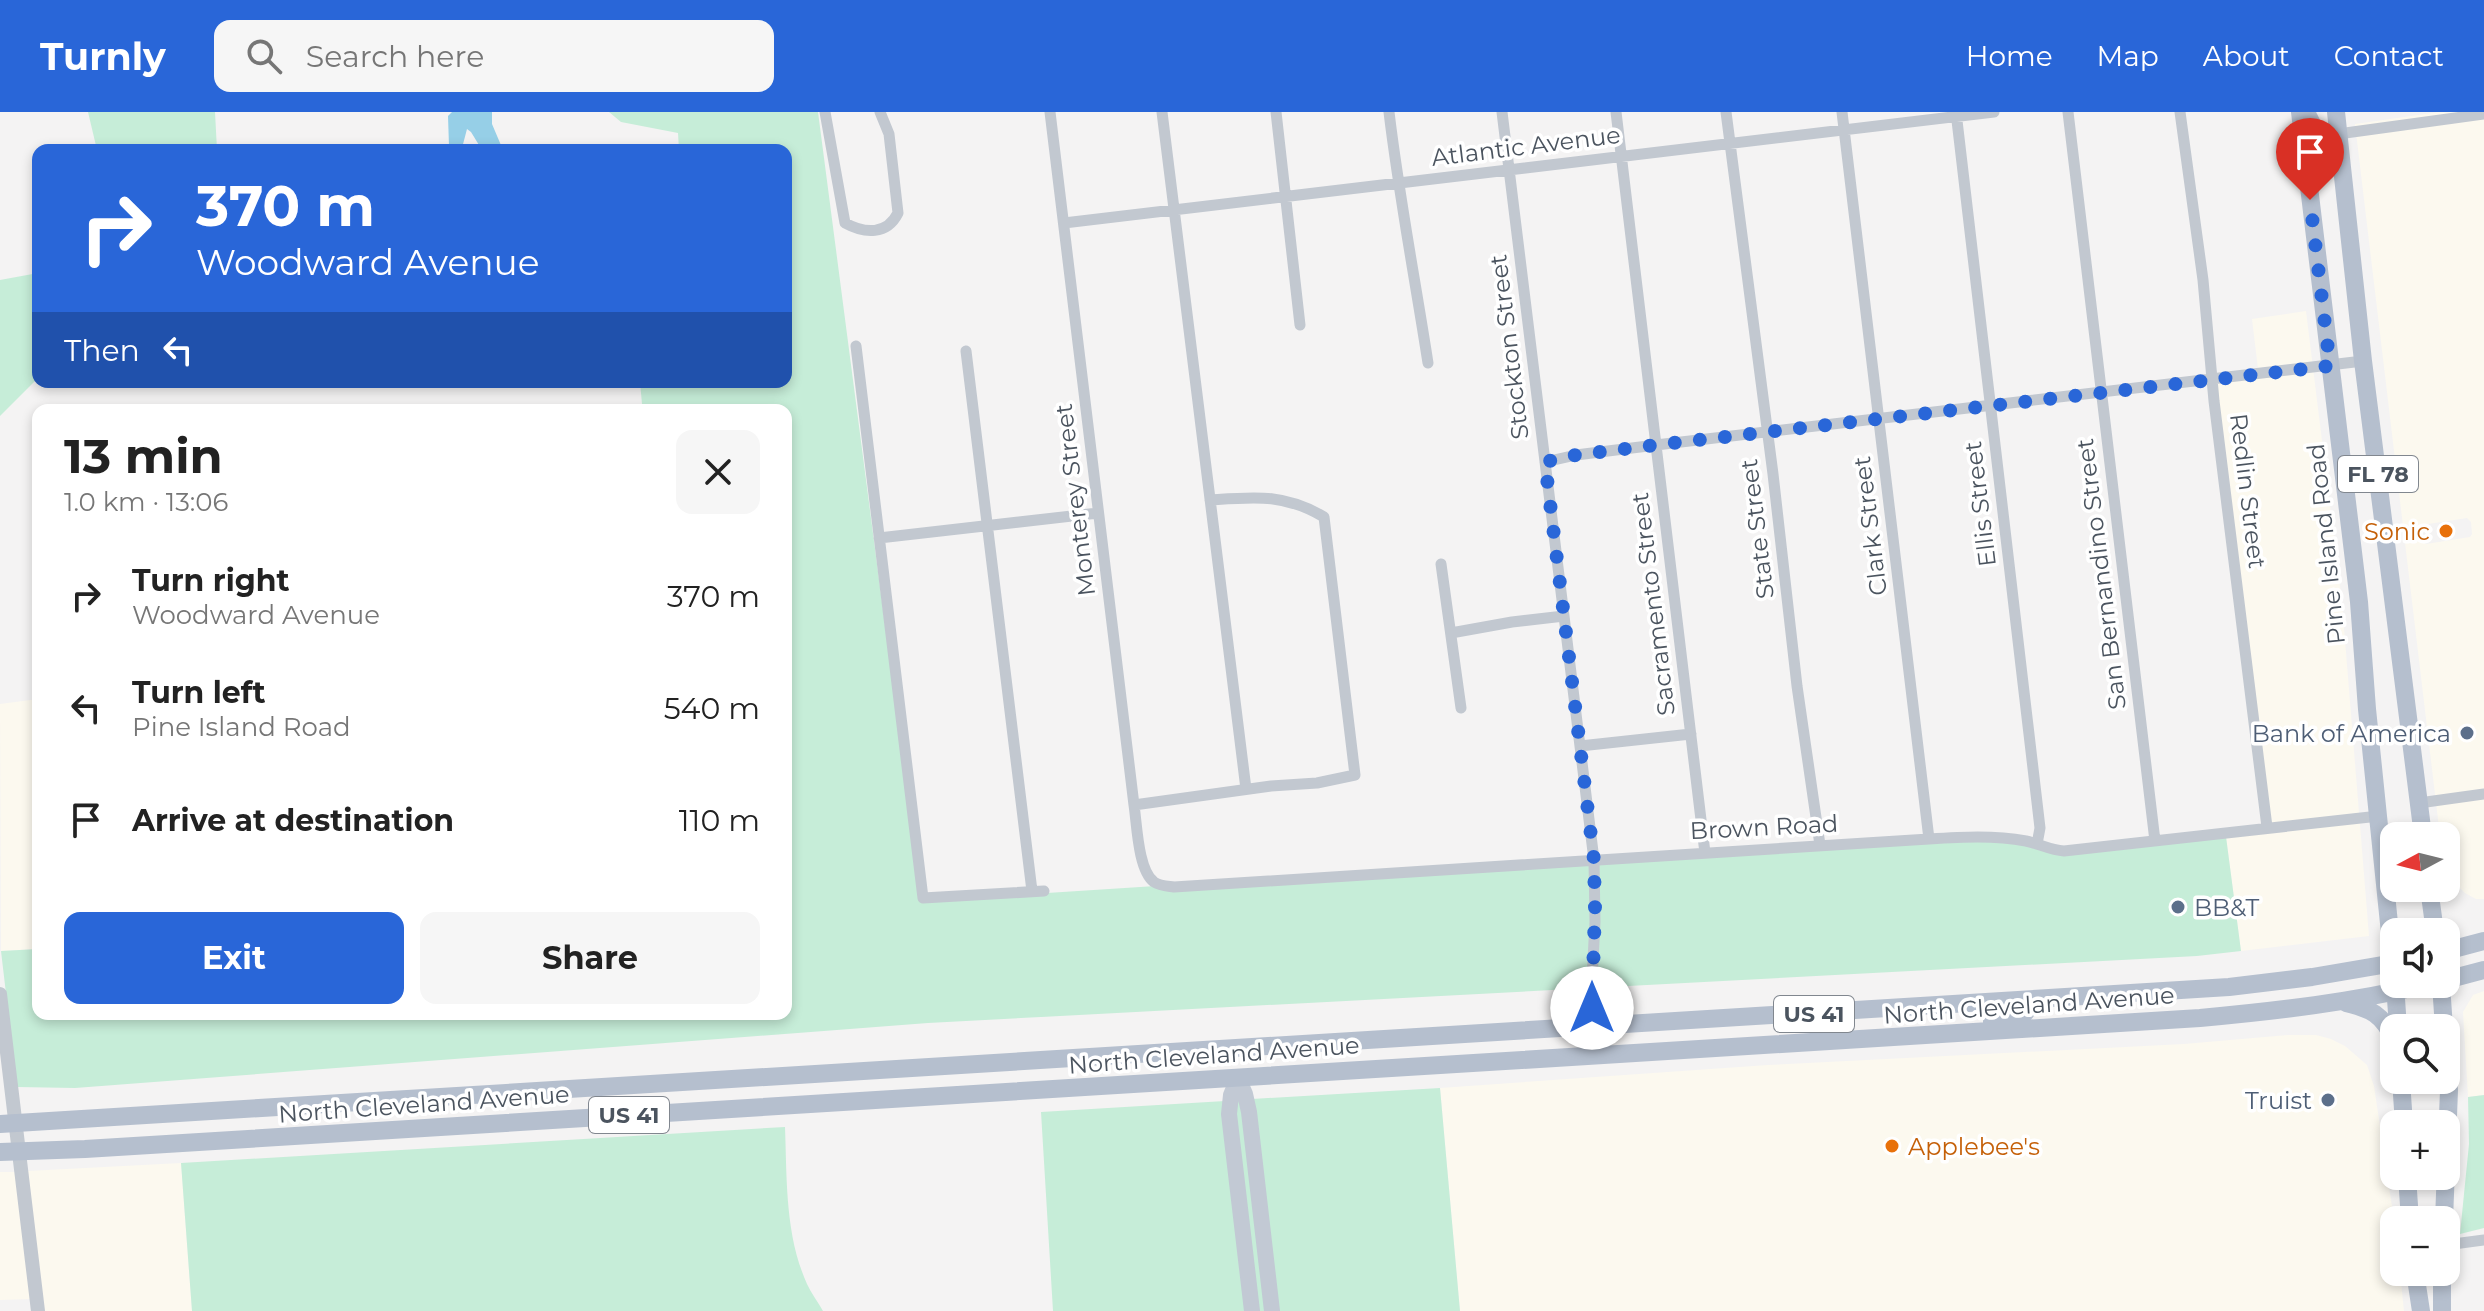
<!DOCTYPE html>
<html lang="en">
<head>
<meta charset="utf-8">
<style>
  :root { --surface:#fff; --page:#f6f6f6; --text:#222; --muted:#767676; --accent:#2966d8 }
  body { margin:0; font-family:Montserrat,sans-serif; background:var(--page); color:var(--text); height:100vh; display:flex; flex-direction:column; font-size:30px; white-space:nowrap }
  * { box-sizing:border-box; margin:0 }
  p { font-size:26px; color:var(--muted) }
  .icon { flex:none; width:44px; height:44px; fill:none; stroke:currentColor; stroke-width:2; stroke-linecap:round; stroke-linejoin:round }
  .map { position:relative; flex:1; overflow:hidden }
  .side { position:absolute; left:32px; top:292px; width:760px; height:616px; display:flex; flex-direction:column; background:var(--surface); border-radius:16px; box-shadow:0 4px 12px #0003 }
  .side>* { flex:none }
  .hud { position:absolute; left:32px; top:32px; width:760px; height:244px; border-radius:16px; box-shadow:0 4px 12px #0003; background:#2966d8; color:#fff; overflow:hidden }
  .needle { width:52px; rotate:263deg }
  .tools { position:absolute; left:2380px; top:710px; display:grid; gap:16px }
  .tools a { display:grid; place-items:center; width:80px; height:80px; border-radius:16px; background:var(--surface); box-shadow:0 4px 12px #0003; font-size:40px }
  .pin { position:absolute; display:grid; place-items:center; width:68px; height:68px; color:#fff; margin:-82px -34px; border-radius:50% 50% 50% 0; rotate:-45deg; box-shadow:0 0 8px #0007 }
  .pin .icon { rotate:45deg }
  .me { position:absolute; width:88px; margin:-44px; rotate:0deg; stroke-linejoin:round; filter:drop-shadow(0 0 6px #0008) }
  .turn { display:flex; align-items:center; gap:28px; height:168px; padding:0 32px; font-size:36px }
  .turn .icon { width:104px; height:104px; stroke-width:2.5 }
  .turn b { display:block; font-size:56px; line-height:68px }
  .then { display:flex; align-items:center; height:76px; padding:0 32px; background:#0003; gap:16px; font-size:30px }
  .round { display:grid; place-items:center; flex:none; width:84px; height:84px; border-radius:16px; background:var(--page) }
  .headline { display:flex; align-items:center; justify-content:space-between; height:136px; padding:0 32px }
  h1 { font-size:48px; font-weight:700; line-height:60px }
  .primary-button { display:flex; gap:16px; margin-top:auto; padding:16px 32px }
  .primary-button a { flex:1; height:92px; border-radius:16px; background:var(--accent); color:#fff; font-size:32px; font-weight:700; line-height:92px; text-align:center }
  .primary-button a+a { background:var(--page); color:var(--text) }
  ul { padding:0; list-style:none }
  li { display:flex; align-items:center; gap:24px; height:112px; padding:0 32px }
  li div { flex:1 }
  li b { display:block; font-size:30px }
  li em { font-style:normal }
  header { display:flex; align-items:center; gap:48px; box-sizing:border-box; height:112px; padding:0 40px; background:var(--accent); color:#fff }
  header strong { font-size:38px }
  nav { display:flex; gap:44px; margin-inline-start:auto; font-size:28px }
  .search { width:560px; height:72px; background:var(--page); display:flex; align-items:center; gap:20px; box-sizing:border-box; padding:0 28px; border-radius:16px; color:var(--muted); font-size:30px }
  .map>svg:first-child { display:block }
  .commercial { fill:#fcf9ef; fill-rule:evenodd }
  .green { fill:#c6edd8 }
  .water { fill:#96cfe7 }
  .lines { fill:none; stroke-linecap:round; stroke-linejoin:round }
  .minor { stroke:#c2c8d0; stroke-width:11 }
  .tertiary { stroke:#c2c8d0; stroke-width:14 }
  .secondary { stroke:#c2c9d4; stroke-width:16 }
  .primary { stroke:#b5bfce; stroke-width:18 }
  .route { stroke:#2966d8; stroke-width:14; stroke-dasharray:0 25.2 }
  .food-dot { fill:#e8710a; stroke:#fff; stroke-width:3 }
  .service-dot { fill:#5c6f8a; stroke:#fff; stroke-width:3 }
  .labels { text-anchor:middle; dominant-baseline:central; stroke-width:7; stroke-linejoin:round; paint-order:stroke }
  .shield { fill:#fff; stroke:#81878f; stroke-width:2 }
  .shield-label { font-size:22px; font-weight:bold; fill:#4b545f }
  .street-label { font-size:24px; fill:#4b545f; stroke:#fff }
  .food-label { font-size:24px; fill:#c56008; stroke:#fff; text-anchor:end }
  .service-label { font-size:24px; fill:#4e5e75; stroke:#fff; text-anchor:end }
</style>
</head>
<body>
<header>
<strong>Turnly</strong>
<div class="search"><svg class="icon" aria-label="search" viewBox="0 0 24 24"><circle cx="10" cy="10" r="6"/><path d="M15 15l6 6"/></svg>Search here</div>
<nav><a>Home</a><a>Map</a><a>About</a><a>Contact</a></nav>
</header>
<div class="map">
<svg width="2484" height="1199" viewBox="0 0 2484 1199">
  <rect width="100%" height="100%" fill="#f4f3f3"/>
  <path class="commercial" d="M2439 0H2484V787H2476L2465 781 2450 766 2446 756V724H2440L2355 12ZM2467 406 2471 410 2472 422 2470 425 2426 432 2422 429V413Z
    M2306 199 2342 491 2369 824 2241 839 2225 717 2262 712 2210 263 2258 257 2252 207Z
    M38 587V837L1 839 0 592Z
    M2484 879V983L2468 985 2463 900 2473 883Z
    M2288 923H2316L2331 927 2345 934 2367 953 2374 974 2394 1108V1160H2400L2404 1199H1460L1440 976 1768 953 2184 932Z
    M181 1051 192 1199H44L28 1059Z
    M0 1060H16L31 1187 0 1188Z"/>
  <path class="green" d="M88 0H215L217 38H97Z
    M609 0H818L921 789 1969 722 2064 735 2225 717 2241 839 2197 844 928 911 75 976 17 975 1 839 38 837V902H786V298H649L642 292 640 270H786V38H679L678 21 621 10Z
    M38 161V266L0 304V168Z
    M1440 976 1460 1199H1278L1252 987Z
    M2484 983V1116L2460 1122 2469 1032 2468 985Z
    M1236 988H1241L1267 1199H1257L1237 1036Z
    M1225 989 1246 1199H1053L1041 1000Z
    M785 1015C787 1067 785 1123 807 1172 811 1181 818 1190 823 1199H192L181 1051Z"/>
  <path class="water" d="M452 0H492V12L503 38H482L471 20 467 17 462 36 449 34 448 4Z"/>
  <g class="lines">
    <path class="minor" d="M825 0 845 111C865 122 887 123 898 101L889 22 880 0
      M1050 0 1134 693C1137 713 1138 758 1154 770 1160 774 1167 774 1174 775L1929 727C1961 725 1994 723 2026 729 2040 732 2050 738 2064 739L2379 704
      M1162 0 1246 677
      M1276 0 1300 213
      M1389 0C1399 84 1415 167 1428 251
      M1502 0 1594 748 1595 810 1591 887 1595 943
      M1616 0 1705 741
      M1726 0 1773 362 1797 574 1820 733
      M1842 0 1929 727
      M1956 0 2040 716 2037 732
      M2068 0 2155 729
      M2180 0 2203 168 2214 289 2267 715
      M2338 22 2484 2
      M1064 111 1994 0
      M856 234 923 786 1044 779
      M966 239 1032 779
      M1545 350 1576 343 1656 333 2363 249
      M879 426 1098 401
      M1441 452 1461 596
      M1451 521 1512 510 1564 504
      M1580 634 1691 622
      M2419 691 2484 682
      M1134 693 1271 674 1317 671 1355 663 1324 405C1284 381 1253 385 1210 388
      M2446 1133 2484 1128"/>
    <path class="tertiary" d="M0 882 38 1199"/>
    <path class="secondary" d="M1238 966 1245 982 1249 1000 1272 1199
      M1238 966 1231 983 1229 1002 1252 1199"/>
    <path class="primary" d="M2300 0 2359 490 2367 597 2394 860
      M2306 0 2315 18 2321 22H2338
      M2336 0 2363 249 2423 724
      M2429 776 2435 820
      M2446 839 2484 829
      M2446 868 2484 858
      M2395 872 2398 916
      M2441 872 2444 916
      M2346 891C2371 897 2382 902 2394 927
      M1992 910 2025 901 2034 888
      M2401 968 2404 1012
      M0 1012 2229 875 2312 865 2394 851
      M0 1040 85 1037 2200 906C2277 899 2353 890 2429 872
      M2407 1064 2410 1108
      M2444 1108 2449 978 2446 938
      M2415 1160 2421 1199
      M2442 1160V1199"/>
  </g>
  <g class="lines">
    <path class="route" d="M1592 896 1595 796 1594 748 1545 350 1576 343 1656 333 2330 254 2310 88"/>
  </g>
  <g class="food-dot">
    <circle cx="2446" cy="419" r="8"/>
    <circle cx="1892" cy="1034" r="8"/>
  </g>
  <g class="service-dot">
    <circle cx="2467" cy="621" r="8"/>
    <circle cx="2178" cy="795" r="8"/>
    <circle cx="2328" cy="988" r="8"/>
  </g>
  <g class="labels">
    <g class="shield">
      <rect x="2338" y="344" width="80" height="36" rx="6"/>
      <rect x="1774" y="884" width="80" height="36" rx="6"/>
      <rect x="589" y="985" width="80" height="36" rx="6"/>
    </g>
    <g class="shield-label">
      <text x="2378" y="362">FL 78</text>
      <text x="1814" y="902">US 41</text>
      <text x="629" y="1003">US 41</text>
    </g>
    <g class="street-label">
      <text transform="translate(1526 34) rotate(-7)">Atlantic Avenue</text>
      <text transform="translate(1509 235) rotate(-97)">Stockton Street</text>
      <text transform="translate(2248 379) rotate(83)">Redlin Street</text>
      <text transform="translate(1075 388) rotate(-97)">Monterey Street</text>
      <text transform="translate(1980 392) rotate(-97)">Ellis Street</text>
      <text transform="translate(1870 414) rotate(-97)">Clark Street</text>
      <text transform="translate(1757 417) rotate(-97)">State Street</text>
      <text transform="translate(2326 432) rotate(-96)">Pine Island Road</text>
      <text transform="translate(2101 462) rotate(-97)">San Bernandino Street</text>
      <text transform="translate(1653 492) rotate(-97)">Sacramento Street</text>
      <text transform="translate(1764 715) rotate(-3)">Brown Road</text>
      <text transform="translate(2029 893) rotate(-4)">North Cleveland Avenue</text>
      <text transform="translate(1214 943) rotate(-4)">North Cleveland Avenue</text>
      <text transform="translate(424 992) rotate(-4)">North Cleveland Avenue</text>
    </g>
    <g class="food-label">
      <text x="2430" y="419">Sonic</text>
      <text x="1908" y="1034" text-anchor="start">Applebee's</text>
    </g>
    <g class="service-label">
      <text x="2451" y="621">Bank of America</text>
      <text x="2194" y="795" text-anchor="start">BB&amp;T</text>
      <text x="2312" y="988">Truist</text>
    </g>
  </g>
</svg>
<div class="tools">
<a><svg class="needle" viewBox="-14 -14 28 28"><path d="M0-13l5 13h-10z" fill="#e53935"/><path d="M0 13l5-13h-10z" fill="#767676"/></svg></a>
<a><svg class="icon" aria-label="sound" viewBox="0 0 24 24"><path d="M4 9h4l5-4v14l-5-4H4zM17 9q2 3 0 6"/></svg></a>
<a><svg class="icon" aria-label="search" viewBox="0 0 24 24"><circle cx="10" cy="10" r="6"/><path d="M15 15l6 6"/></svg></a>
<a>+</a>
<a>−</a>
</div>
<div class="pin" style="left:2310px;top:88px;background:#d93025"><svg class="icon" aria-label="arrive" viewBox="0 0 24 24"><path d="M6 21V4h12l-3 4 3 4H6"/></svg></div>
<svg class="me" style="left:1592px;top:896px" viewBox="-20 -20 40 40"><circle r="19" fill="#fff"/><path d="M0-13L10 11 0 6-10 11z" fill="#2966d8"/></svg>
<div class="hud">
<div class="turn"><svg class="icon" aria-label="right" viewBox="0 0 24 24"><path d="M7 20v-9h11M14 6l5 5-5 5"/></svg><div><b>370 m</b>Woodward Avenue</div></div>
<div class="then">Then<svg class="icon" aria-label="left" viewBox="0 0 24 24"><path d="M17 20v-9H6M10 6l-5 5 5 5"/></svg></div>
</div>
<section class="side">
<div class="headline"><div><h1>13 min</h1><p>1.0 km · 13:06</p></div><a class="round"><svg class="icon" aria-label="close" viewBox="0 0 24 24"><path d="M6 6l12 12M18 6L6 18"/></svg></a></div>
<ul>
<li><svg class="icon" aria-label="right" viewBox="0 0 24 24"><path d="M7 20v-9h11M14 6l5 5-5 5"/></svg><div><b>Turn right</b><p>Woodward Avenue</p></div><em>370 m</em></li>
<li><svg class="icon" aria-label="left" viewBox="0 0 24 24"><path d="M17 20v-9H6M10 6l-5 5 5 5"/></svg><div><b>Turn left</b><p>Pine Island Road</p></div><em>540 m</em></li>
<li><svg class="icon" aria-label="arrive" viewBox="0 0 24 24"><path d="M6 21V4h12l-3 4 3 4H6"/></svg><div><b>Arrive at destination</b></div><em>110 m</em></li>
</ul>
<div class="primary-button"><a>Exit</a><a>Share</a></div>
</section>
</div>
</body>
</html>
